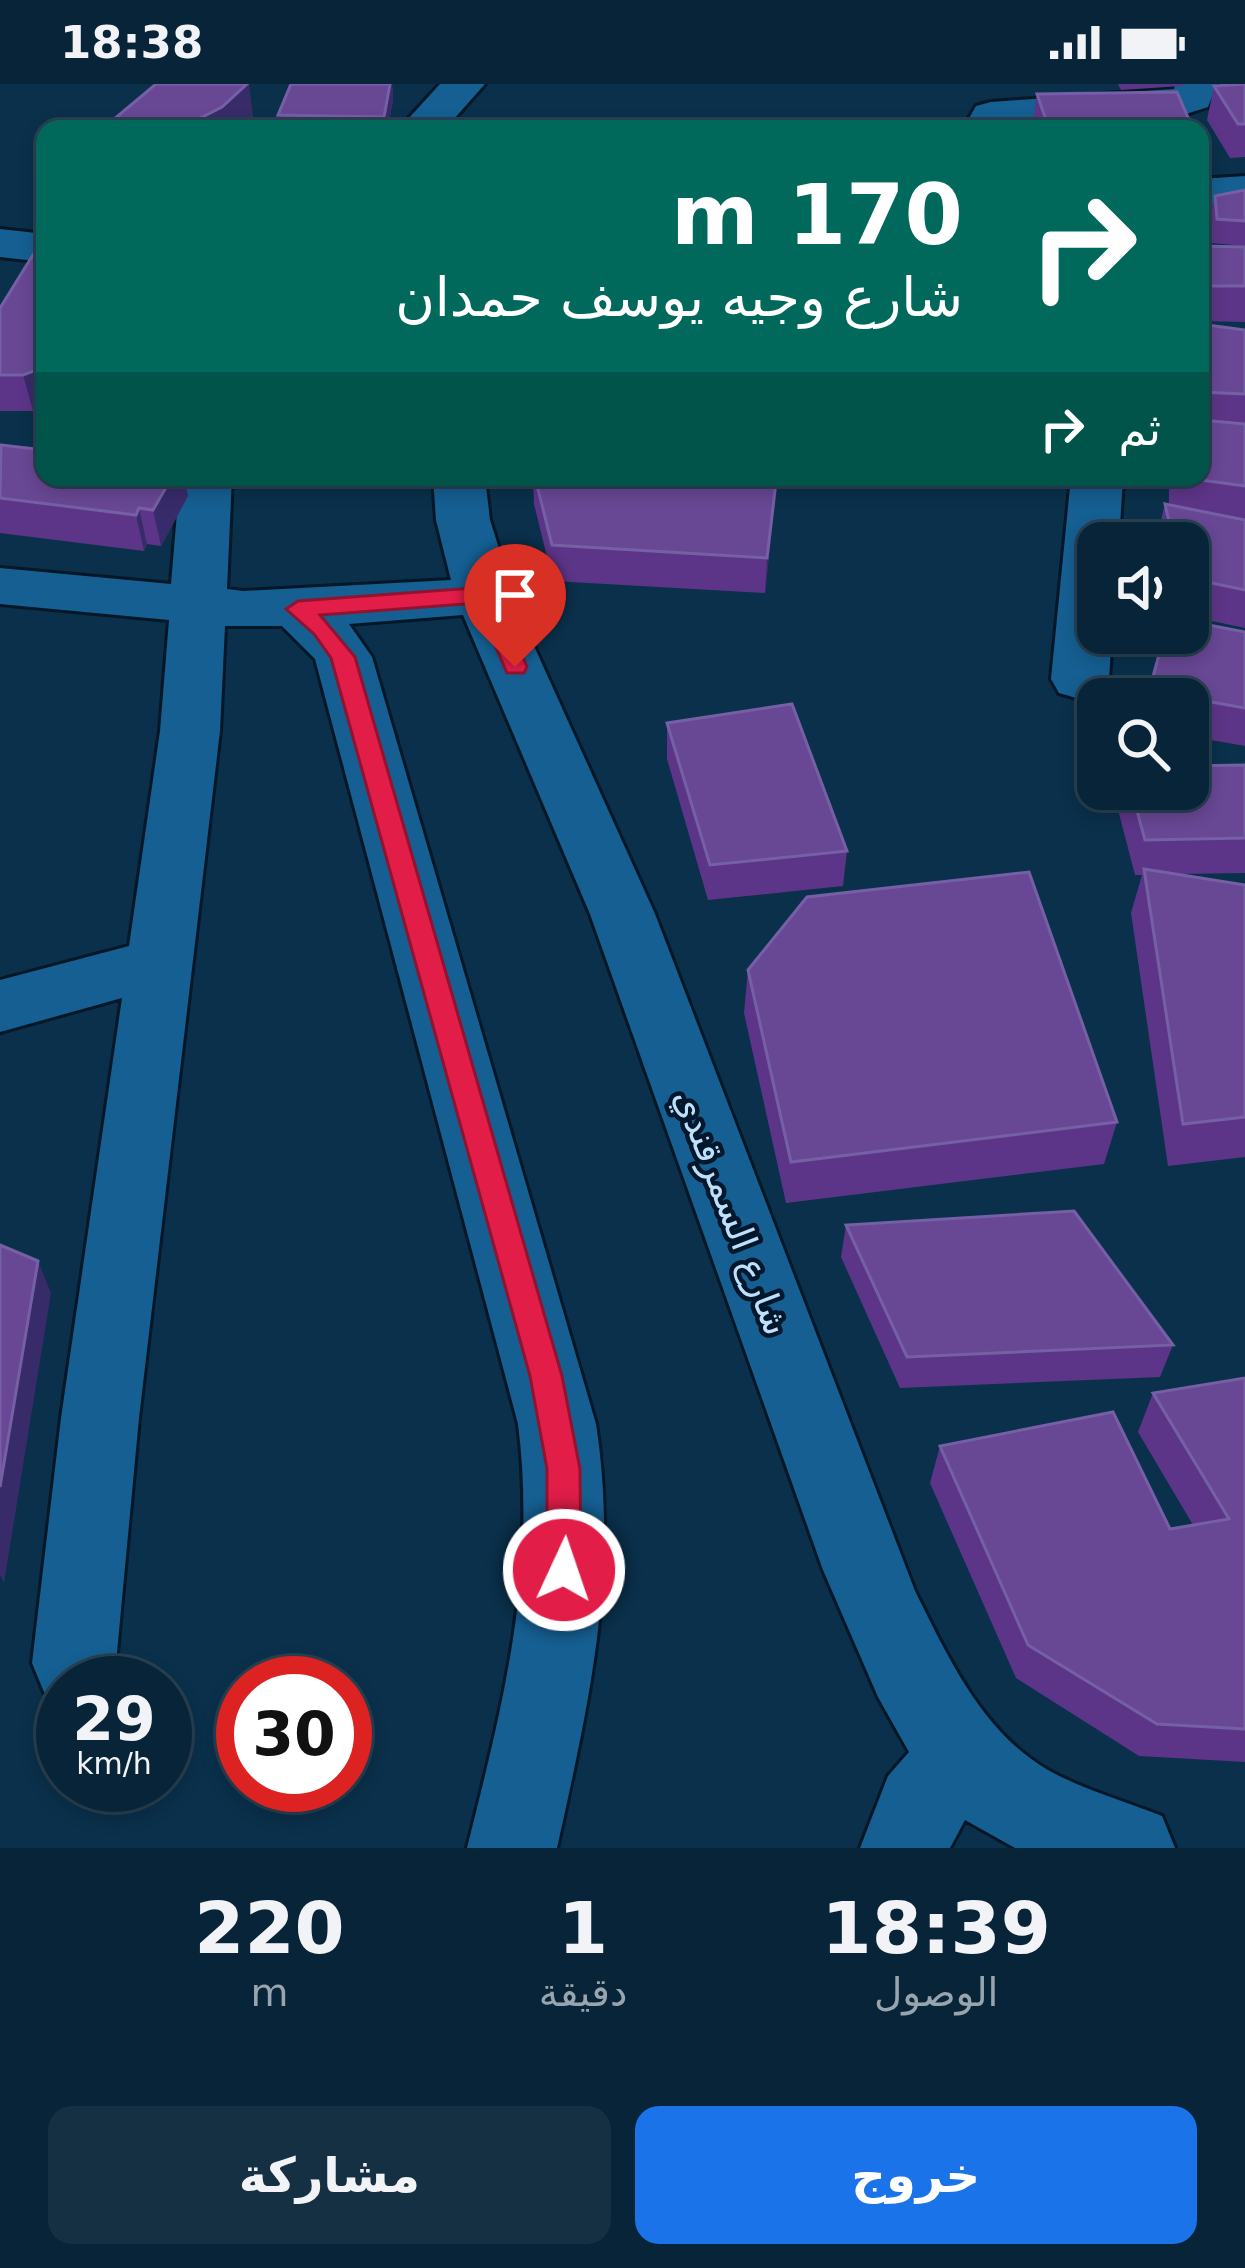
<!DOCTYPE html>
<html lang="ar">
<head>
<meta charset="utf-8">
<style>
  :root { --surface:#082438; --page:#163043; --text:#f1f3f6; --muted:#98a4ae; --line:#294153; --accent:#1a73e8 }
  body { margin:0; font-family:"DejaVu Sans",Vazirmatn,sans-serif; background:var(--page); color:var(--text); direction:rtl; height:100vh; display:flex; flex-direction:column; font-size:45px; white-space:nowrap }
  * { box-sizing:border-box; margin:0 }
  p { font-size:39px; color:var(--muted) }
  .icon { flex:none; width:66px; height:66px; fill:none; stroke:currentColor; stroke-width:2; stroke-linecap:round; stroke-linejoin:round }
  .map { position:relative; height:1764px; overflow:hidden; direction:ltr }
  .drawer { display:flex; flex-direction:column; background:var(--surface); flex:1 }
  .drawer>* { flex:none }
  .banner { position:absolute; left:36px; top:36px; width:1173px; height:366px; border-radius:24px; box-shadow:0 6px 18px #0003,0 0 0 3px var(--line); direction:rtl; background:#00695c; color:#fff; overflow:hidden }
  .controls { position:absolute; left:1077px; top:438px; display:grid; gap:24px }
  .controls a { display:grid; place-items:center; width:132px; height:132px; border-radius:24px; background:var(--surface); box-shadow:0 6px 18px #0003,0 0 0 3px var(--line); font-size:60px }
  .speed { position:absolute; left:36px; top:1572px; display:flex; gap:24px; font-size:60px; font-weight:700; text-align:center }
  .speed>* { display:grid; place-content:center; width:156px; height:156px; border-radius:50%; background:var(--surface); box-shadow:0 6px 18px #0003,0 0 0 3px var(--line); line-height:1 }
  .speed small { font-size:30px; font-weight:400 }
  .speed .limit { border:18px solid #d22; background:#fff; color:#111 }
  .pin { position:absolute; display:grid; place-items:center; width:102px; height:102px; color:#fff; margin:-123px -51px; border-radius:50% 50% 50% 0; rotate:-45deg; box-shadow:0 0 12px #0007 }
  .pin .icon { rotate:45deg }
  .me { position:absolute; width:132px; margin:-66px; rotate:3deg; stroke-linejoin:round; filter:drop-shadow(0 0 9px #0008) }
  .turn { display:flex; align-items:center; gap:42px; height:252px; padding:0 48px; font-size:54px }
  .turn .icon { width:156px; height:156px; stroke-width:2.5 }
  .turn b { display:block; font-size:84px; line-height:102px }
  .then { display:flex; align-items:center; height:114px; padding:0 48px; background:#0003; gap:24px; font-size:45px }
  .eta { display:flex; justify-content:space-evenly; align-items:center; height:204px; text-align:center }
  .eta b { font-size:72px; font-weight:600; line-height:84px }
  .cta { display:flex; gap:24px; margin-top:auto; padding:24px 48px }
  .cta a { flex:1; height:138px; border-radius:24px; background:var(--accent); color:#fff; font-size:48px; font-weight:600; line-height:138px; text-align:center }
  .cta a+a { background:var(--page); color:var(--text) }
  .status { display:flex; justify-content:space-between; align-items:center; height:84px; padding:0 60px; background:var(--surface); direction:ltr }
  .status svg { height:33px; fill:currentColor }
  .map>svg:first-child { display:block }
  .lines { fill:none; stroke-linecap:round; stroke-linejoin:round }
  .minor-casing { stroke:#031727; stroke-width:6 }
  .minor { fill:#155f92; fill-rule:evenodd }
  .wall { fill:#5d3588 }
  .shaded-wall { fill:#382b6a }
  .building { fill:#684794; stroke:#755fa5; stroke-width:3 }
  .route { fill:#e11d48; stroke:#92132f; stroke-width:3 }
  .labels { text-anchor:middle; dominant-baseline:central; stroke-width:9; stroke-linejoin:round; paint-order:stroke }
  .street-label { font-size:36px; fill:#bee0fd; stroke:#00172c }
</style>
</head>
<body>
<div class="status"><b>18:38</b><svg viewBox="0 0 49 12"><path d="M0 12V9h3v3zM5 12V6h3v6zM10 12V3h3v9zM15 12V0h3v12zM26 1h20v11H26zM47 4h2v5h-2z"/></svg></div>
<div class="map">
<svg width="1245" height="1764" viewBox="0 0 1245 1764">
  <rect width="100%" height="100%" fill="#0a304b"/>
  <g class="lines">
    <defs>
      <path id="minor" d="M440 0H485L445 45H399Z
        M1175 0H1217L1208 23 1186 30 963 45 976 22 991 18 1174 5Z
        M1245 92V120L1200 123V95Z
        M0 145 45 150V178L0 173Z
        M180 393H232L227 505 243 507 451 496 436 436 433 393H485L490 436 520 531 655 830 915 1507C948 1573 982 1648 1048 1686 1084 1706 1124 1717 1162 1732L1175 1764H1015L965 1736 950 1764H860L888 1692 909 1668 878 1613 823 1486 590 830 463 531 349 540 372 573 596 1340C619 1489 589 1619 557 1764H467C503 1620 537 1490 518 1340L315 575 282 542H225L220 647 139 1334 116 1579 108 1599H63V1616L44 1608 32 1579 61 1334 122 914 0 948V896L129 862 160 647 169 536 0 520V484L171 500Z
        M1071 393H1123L1119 459H1098V549H1112L1109 595 1101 609 1080 615 1059 609 1051 595Z"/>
    </defs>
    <use href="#minor" class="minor-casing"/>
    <use href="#minor" class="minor"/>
  </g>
  <path class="wall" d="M291 0H392L393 15 388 45H280L278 31Z
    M1118 0H1183L1182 2 1121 6Z
    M1245 0V73L1230 74 1207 36 1214 2Z
    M1037 10 1193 45H1032Z
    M253 32 240 45H115L113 36Z
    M1245 106V162L1211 159 1209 136 1215 112Z
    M1200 162 1245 163V238L1200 237Z
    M45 166V322L33 327H0V224Z
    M1200 240 1245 246V544L1188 532V459H1157L1156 456 1165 420 1169 421V393H1200Z
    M0 362 188 412 161 462 147 460 144 467 0 449Z
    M533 393H712L773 434 765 509 553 497 534 420Z
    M1245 548V662L1188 652V615H1147L1165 549Z
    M667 639 847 767 843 802 708 816 667 675Z
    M1245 681V789L1178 790 1245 801V1073L1168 1082 1131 829 1142 791H1135L1116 718 1119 705H1188Z
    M748 886 1117 1038 1104 1080 786 1119 744 929Z
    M846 1141 1173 1261 1160 1293 900 1304 841 1173Z
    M1245 1294V1678L1139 1672 1016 1594 930 1399 940 1362 1170 1445 1193 1441 1138 1348 1153 1309Z"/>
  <path class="shaded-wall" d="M247 0H249L253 32 240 45H179Z
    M390 0H392L393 15 388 45H385L384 33Z
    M45 283V322L33 327 23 291Z
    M172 393H184L188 412 161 462 153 426Z
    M776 398 773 434 765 509 767 474Z
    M139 424 147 460 144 467 136 431Z
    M38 1177 51 1209 4 1499 0 1491V1403Z"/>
  <path class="building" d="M156 0H247L222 23 179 45 113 36Z
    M291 0H390L384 33 278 31Z
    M1245 0V40H1238L1214 2Z
    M1177 8 1193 45H1049L1037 10Z
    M1245 106V137L1217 135 1215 112Z
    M1200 162 1245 163V202H1200Z
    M36 166H45V283L23 291H0V224Z
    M1200 240 1245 246V310L1200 308Z
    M1200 336 1245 340V402L1179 393H1200Z
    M1 361 45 366V393H172L153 426 139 424 136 431 0 414Z
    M535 393H692L776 398 767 474 552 461Z
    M1165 420 1245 436V506L1188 494V459H1174Z
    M1188 537 1245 548V624L1149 607 1165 549H1188Z
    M792 620 847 767 710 781 667 639Z
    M1245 681V754L1145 756 1131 705H1188V682Z
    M1144 785 1245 801V1033L1183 1040Z
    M1029 788 1117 1038 791 1078 748 886 807 813Z
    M1074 1127 1173 1261 907 1273 846 1141Z
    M0 1161 38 1177 0 1403Z
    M1245 1294V1645L1157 1640 1028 1561 940 1362 1113 1328 1170 1445 1229 1435 1153 1309Z"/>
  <path class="route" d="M486 503 497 511 527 583 524 589H507L477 519 320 531 355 573 562 1292 580 1385 581 1486 576 1498 564 1502 552 1498 547 1486V1385L530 1292 331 574 314 550 286 525 298 517Z"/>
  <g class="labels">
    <g class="street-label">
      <text transform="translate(732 1128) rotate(69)">شارع السمرقندي</text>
    </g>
  </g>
</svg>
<div class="controls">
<a><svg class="icon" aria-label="sound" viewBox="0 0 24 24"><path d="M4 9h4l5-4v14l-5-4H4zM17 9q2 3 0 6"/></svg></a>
<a><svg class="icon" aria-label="search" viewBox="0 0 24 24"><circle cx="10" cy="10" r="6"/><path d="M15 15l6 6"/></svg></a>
</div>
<div class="speed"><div>29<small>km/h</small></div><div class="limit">30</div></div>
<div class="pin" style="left:515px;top:583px;background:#d93025"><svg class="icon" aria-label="arrive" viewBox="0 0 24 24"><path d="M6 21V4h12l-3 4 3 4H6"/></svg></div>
<svg class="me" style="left:564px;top:1486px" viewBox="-20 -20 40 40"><circle r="17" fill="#e11d48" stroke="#fff" stroke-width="3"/><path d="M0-11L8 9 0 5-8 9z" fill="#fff"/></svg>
<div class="banner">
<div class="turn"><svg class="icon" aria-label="right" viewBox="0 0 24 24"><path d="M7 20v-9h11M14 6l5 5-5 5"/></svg><div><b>170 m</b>شارع وجيه يوسف حمدان</div></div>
<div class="then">ثم<svg class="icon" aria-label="right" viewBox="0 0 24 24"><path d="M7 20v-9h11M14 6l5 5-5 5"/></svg></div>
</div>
</div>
<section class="drawer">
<div class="eta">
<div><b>18:39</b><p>الوصول</p></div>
<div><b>1</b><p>دقيقة</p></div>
<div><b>220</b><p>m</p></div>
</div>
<div class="cta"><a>خروج</a><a>مشاركة</a></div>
</section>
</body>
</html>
